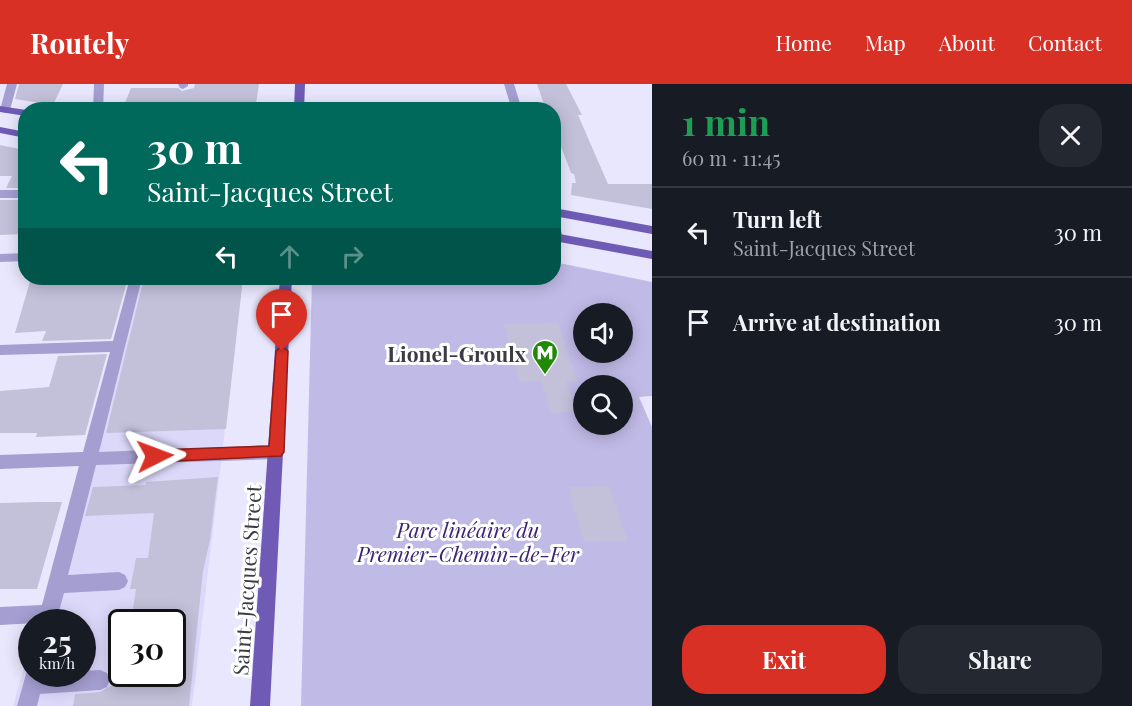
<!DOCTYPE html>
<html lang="en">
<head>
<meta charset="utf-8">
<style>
  :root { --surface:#171b24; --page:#242831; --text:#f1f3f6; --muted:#9ea1a6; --line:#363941; --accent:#d93025 }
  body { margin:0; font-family:"Playfair Display",serif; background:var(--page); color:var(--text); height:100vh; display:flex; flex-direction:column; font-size:22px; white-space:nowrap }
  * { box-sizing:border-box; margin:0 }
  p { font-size:20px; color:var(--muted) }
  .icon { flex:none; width:33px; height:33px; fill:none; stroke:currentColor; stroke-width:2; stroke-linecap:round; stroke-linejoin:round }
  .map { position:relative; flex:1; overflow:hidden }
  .panel { display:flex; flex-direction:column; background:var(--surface); width:480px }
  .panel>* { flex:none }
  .top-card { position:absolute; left:18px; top:18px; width:543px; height:183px; border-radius:24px; box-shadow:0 3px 15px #0003; background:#00695c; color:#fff; overflow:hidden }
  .fabs { position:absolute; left:573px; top:219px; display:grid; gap:12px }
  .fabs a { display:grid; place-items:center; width:60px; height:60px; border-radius:50%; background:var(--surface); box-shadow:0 3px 15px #0003; font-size:30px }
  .speed { position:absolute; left:18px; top:525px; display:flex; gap:12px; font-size:30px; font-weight:700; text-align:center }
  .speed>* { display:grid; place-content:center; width:78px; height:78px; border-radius:50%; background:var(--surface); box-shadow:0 3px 15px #0003; line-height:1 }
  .speed small { font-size:15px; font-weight:400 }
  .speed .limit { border:3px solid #111; border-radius:9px; background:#fff; color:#111 }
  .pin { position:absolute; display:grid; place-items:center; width:51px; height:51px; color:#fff; margin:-62px -26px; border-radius:50% 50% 50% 0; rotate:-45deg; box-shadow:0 0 6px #0007 }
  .pin .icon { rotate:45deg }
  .me { position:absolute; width:66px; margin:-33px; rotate:87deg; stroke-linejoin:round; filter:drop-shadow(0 0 4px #0008) }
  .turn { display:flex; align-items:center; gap:21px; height:126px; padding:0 30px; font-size:27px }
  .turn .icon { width:78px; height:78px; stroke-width:2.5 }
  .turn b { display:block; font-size:42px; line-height:51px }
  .lanes { display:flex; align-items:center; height:57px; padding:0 30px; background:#0003; justify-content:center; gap:30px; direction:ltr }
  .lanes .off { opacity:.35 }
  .round { display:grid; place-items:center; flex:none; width:63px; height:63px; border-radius:24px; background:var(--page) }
  .summary { display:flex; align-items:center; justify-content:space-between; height:102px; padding:0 30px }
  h1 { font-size:36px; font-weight:700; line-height:45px; color:#1e9e55 }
  .primary-button { display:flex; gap:12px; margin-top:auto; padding:12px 30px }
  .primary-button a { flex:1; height:69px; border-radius:24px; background:var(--accent); color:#fff; font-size:24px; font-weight:700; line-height:69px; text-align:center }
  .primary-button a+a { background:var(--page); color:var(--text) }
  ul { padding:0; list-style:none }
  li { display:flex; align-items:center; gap:18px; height:90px; padding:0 30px; border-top:2px solid var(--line) }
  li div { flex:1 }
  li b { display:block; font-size:22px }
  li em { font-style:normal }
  header { display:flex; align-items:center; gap:36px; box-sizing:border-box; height:84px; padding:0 30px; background:var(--accent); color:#fff }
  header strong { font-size:28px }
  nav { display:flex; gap:33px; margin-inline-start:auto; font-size:21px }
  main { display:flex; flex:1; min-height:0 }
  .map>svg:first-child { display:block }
  .built { fill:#dcd8fa; fill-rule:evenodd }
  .green { fill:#c0bae7; fill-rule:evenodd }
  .building { fill:#c3c0da }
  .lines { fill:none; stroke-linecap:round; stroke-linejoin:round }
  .minor { fill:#a59ed1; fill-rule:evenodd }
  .major { fill:#6f5bb6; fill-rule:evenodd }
  .route { fill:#d93025; stroke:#8d1f18; stroke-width:1.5 }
  .labels { text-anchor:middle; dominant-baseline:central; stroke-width:6; stroke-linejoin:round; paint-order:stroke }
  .poi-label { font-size:21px; font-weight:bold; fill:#3c3a45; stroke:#fff; text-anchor:end }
  .park-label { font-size:21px; font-style:italic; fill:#3b2375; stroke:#fff }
  .street-label { font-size:21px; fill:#3c3a45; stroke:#fff }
</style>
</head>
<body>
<header>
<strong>Routely</strong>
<nav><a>Home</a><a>Map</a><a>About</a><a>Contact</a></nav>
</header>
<main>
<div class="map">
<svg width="652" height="622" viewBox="0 0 652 622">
  <rect width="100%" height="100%" fill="#e9e7fd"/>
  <path class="built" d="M139 194H243L192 622H13L31 559 32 590H82V538H37ZM122 538H172V590H122Z"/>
  <path class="green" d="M554 178 652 198V312L639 313 652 343V622H301L312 194H554ZM584 230H622V268H584ZM584 302H622V340H584Z"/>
  <path class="building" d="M19 0H63L53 21 15 15Z
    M195 0H259L255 26H122L131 4H178L182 7 194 4Z
    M537 0H566L582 31H578L608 100H652V125L571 111 572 99H576L574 90 571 89 554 44V26H546Z
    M0 61 24 66 26 62V104H6L12 92H0Z
    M0 116H26V150L0 151Z
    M31 194H128L111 255 42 257 46 247 15 249Z
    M144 194H243L226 345 106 349Z
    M558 239 577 297H566L577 328 551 329 541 297 519 298 504 240Z
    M107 270 85 351 36 353 37 349H0V307L49 303 58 272Z
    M218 393 210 456 203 487 189 622H73L75 610 100 608 110 602 121 601 123 590H172V538H131L136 505H130L136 474H148L154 429 85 432 93 403 146 401V398Z
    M609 402 628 457 584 458 568 403Z
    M39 418H62L37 505H0V419Z"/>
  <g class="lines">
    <path class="minor" d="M7 0H17L10 26 5 29 0 26Z
      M94 0H104L103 26H93Z
      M178 0H188V2L183 5 180 4Z
      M504 0H514L522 26H512Z
      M0 106H26V114H0Z
      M554 139 560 143 563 153 561 156H554Z
      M26 169V177L0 178V170Z
      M130 194H142L99 368 276 361 282 363 284 368 282 373 276 375 96 381 68 491 119 488 125 491 128 497 125 503 119 506 64 509 56 538 0 541V523L42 521 79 382 0 385V371L83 368 110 268 0 271V261L113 257Z
      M32 582V590H82V587L100 586 107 589 110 596 107 603 100 606 40 610 37 622H17L28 583Z"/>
    <path class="major" d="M295 0H305L304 26H294Z
      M0 22 26 26V32L0 28Z
      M0 43 26 48V54L0 49Z
      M554 124 652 142V150L554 132Z
      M554 149 652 167V175L554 157Z
      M280 194H292L270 622H250Z"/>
  </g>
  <path class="route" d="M282 262 288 267 284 368 281 372 155 378 149 376 147 372 149 367 155 366 269 362 276 267Z"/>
  <defs>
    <symbol id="metro-pin" viewBox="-11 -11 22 30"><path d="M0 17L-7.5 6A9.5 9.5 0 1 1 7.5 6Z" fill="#208a04" stroke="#fff"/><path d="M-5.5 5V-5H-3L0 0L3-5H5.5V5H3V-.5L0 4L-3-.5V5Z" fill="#fff"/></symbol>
  </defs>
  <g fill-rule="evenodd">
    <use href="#metro-pin" x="530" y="254" width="30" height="40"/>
  </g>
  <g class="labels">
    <g class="poi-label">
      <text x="526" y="269">Lionel-Groulx</text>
    </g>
    <g class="park-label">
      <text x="468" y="445">Parc linéaire du<tspan x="468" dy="24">Premier-Chemin-de-Fer</tspan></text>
    </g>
    <g class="street-label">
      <text transform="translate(246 496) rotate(-86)">Saint-Jacques Street</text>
    </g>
  </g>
</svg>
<div class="fabs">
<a><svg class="icon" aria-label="sound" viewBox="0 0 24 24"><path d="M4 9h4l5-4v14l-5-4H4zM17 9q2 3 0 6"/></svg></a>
<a><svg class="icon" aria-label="search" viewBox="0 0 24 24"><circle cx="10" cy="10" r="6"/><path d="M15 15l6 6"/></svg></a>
</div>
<div class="speed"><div>25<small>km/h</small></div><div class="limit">30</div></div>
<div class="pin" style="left:282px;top:267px;background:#d93025"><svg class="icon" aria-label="arrive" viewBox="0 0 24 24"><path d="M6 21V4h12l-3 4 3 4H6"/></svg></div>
<svg class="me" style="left:155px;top:372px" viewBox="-20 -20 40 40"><path d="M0-17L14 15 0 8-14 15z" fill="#d93025" stroke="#fff" stroke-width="4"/></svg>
<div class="top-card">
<div class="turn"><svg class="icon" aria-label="left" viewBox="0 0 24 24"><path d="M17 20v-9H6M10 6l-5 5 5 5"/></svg><div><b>30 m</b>Saint-Jacques Street</div></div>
<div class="lanes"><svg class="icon" aria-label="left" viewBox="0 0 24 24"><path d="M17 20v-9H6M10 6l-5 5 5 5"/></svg><svg class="icon off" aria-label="ahead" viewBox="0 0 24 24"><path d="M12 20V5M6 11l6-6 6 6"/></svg><svg class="icon off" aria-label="right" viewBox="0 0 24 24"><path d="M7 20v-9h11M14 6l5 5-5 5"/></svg></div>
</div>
</div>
<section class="panel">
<div class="summary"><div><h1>1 min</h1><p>60 m · 11:45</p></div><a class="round"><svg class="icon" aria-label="close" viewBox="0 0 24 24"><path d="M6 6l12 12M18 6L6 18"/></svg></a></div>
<ul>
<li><svg class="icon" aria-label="left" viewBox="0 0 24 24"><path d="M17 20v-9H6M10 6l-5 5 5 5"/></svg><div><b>Turn left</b><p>Saint-Jacques Street</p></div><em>30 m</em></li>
<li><svg class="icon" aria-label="arrive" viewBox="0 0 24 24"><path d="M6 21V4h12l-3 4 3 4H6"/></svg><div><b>Arrive at destination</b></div><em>30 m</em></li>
</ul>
<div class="primary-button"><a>Exit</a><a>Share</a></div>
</section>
</main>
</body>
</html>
